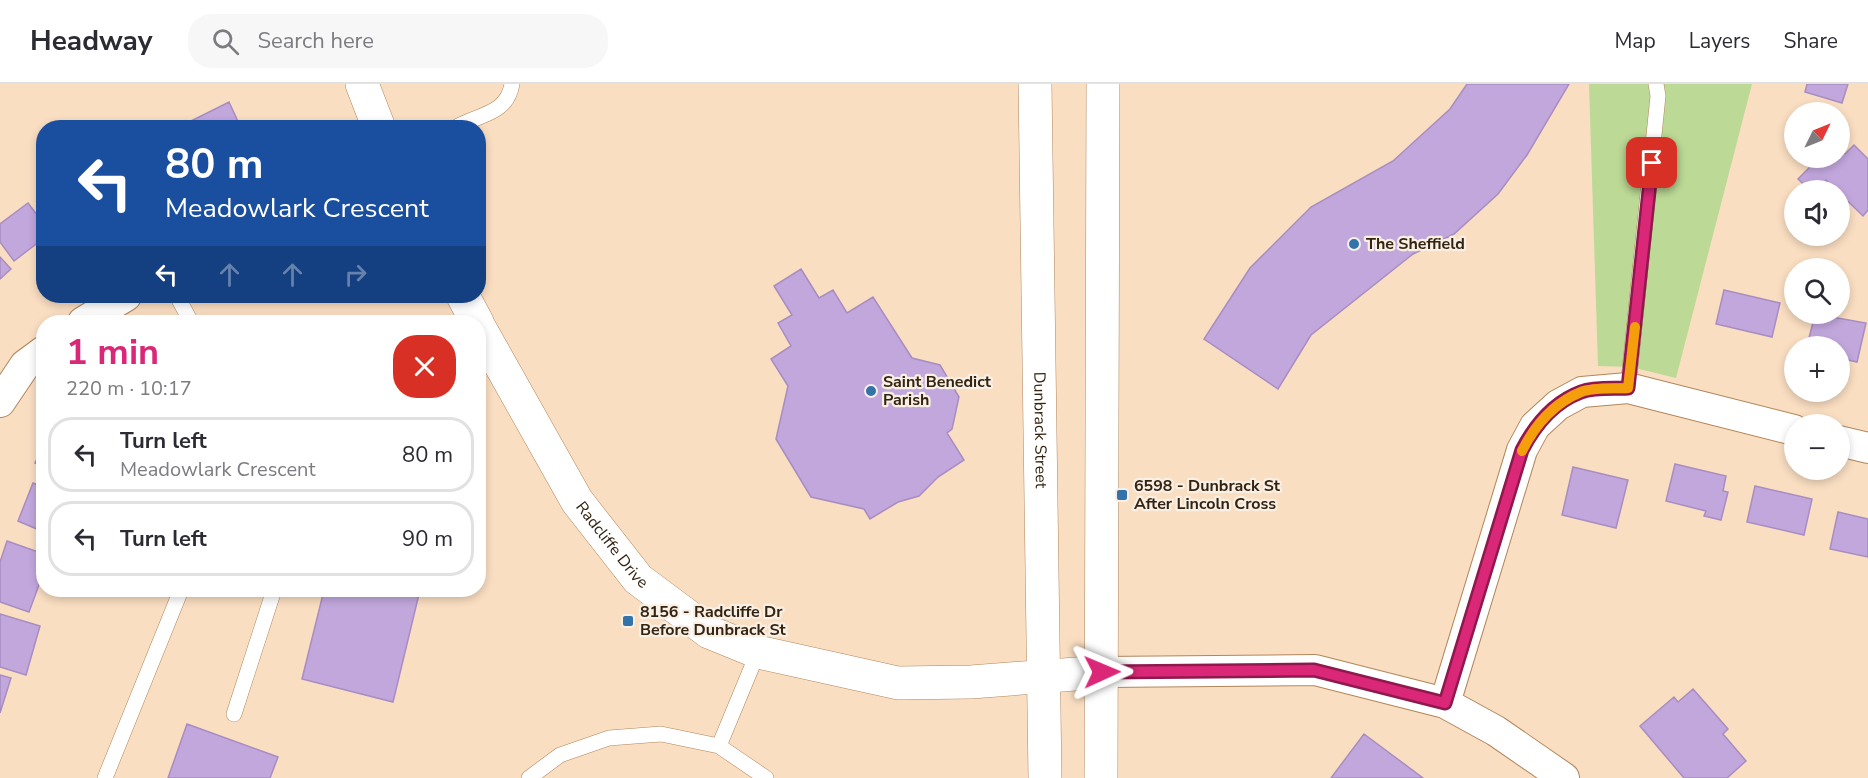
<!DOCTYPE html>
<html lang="en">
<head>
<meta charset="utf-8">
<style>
  :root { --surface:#fff; --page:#f7f7f7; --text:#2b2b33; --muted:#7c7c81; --line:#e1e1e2; --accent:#db2777 }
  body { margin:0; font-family:"Nunito Sans",sans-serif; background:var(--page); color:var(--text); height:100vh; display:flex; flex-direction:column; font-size:22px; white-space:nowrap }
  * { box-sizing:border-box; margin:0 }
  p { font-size:20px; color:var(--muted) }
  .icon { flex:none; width:33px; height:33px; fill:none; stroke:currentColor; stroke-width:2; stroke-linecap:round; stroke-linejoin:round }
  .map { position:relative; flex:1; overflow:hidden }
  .panel { position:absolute; left:36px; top:231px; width:450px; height:282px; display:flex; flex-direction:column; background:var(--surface); border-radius:24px; box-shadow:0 3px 9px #0003 }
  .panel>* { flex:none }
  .hud { position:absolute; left:36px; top:36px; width:450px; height:183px; border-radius:24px; box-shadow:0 3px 9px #0003; background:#1a4fa0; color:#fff; overflow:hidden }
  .needle { width:39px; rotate:47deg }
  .controls { position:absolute; left:1784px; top:18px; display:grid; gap:12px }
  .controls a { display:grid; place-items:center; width:66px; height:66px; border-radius:50%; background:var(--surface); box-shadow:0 3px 9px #0003; font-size:30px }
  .pin { position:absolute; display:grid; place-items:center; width:51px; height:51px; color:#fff; margin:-26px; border-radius:12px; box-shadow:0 3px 9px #0006 }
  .me { position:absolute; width:66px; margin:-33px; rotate:89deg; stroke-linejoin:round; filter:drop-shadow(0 0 4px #0008) }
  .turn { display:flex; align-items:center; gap:21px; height:126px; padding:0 30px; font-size:27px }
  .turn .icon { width:78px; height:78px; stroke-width:2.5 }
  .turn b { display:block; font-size:42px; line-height:51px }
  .lanes { display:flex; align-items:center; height:57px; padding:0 30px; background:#0003; justify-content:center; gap:30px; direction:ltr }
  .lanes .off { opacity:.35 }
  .round { display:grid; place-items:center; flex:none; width:63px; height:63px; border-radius:24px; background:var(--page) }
  .overview { display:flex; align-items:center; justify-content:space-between; height:102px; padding:0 30px }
  h1 { font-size:36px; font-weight:700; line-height:45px; color:var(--accent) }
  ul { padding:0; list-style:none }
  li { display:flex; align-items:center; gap:18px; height:75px; margin:0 12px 9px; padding:0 18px; border:3px solid var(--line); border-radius:24px }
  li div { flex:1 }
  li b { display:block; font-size:22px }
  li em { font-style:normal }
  header { display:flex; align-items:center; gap:36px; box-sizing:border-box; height:84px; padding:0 30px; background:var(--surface); border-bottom:2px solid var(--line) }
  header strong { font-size:28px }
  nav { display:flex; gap:33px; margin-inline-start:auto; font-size:21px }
  .search { width:420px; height:54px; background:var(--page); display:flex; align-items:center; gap:15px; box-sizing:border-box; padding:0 21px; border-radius:24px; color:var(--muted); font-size:22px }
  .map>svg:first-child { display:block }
  .green { fill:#bcd995 }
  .building { fill:#c2a7dd; stroke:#a78dc1; stroke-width:1.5 }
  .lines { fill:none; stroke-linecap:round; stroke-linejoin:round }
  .lane-casing { stroke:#b1865a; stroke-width:16 }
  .street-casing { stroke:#b1865a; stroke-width:32 }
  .secondary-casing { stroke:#b1865a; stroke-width:34 }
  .lane { stroke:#fff; stroke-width:15 }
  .street { stroke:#fff; stroke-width:30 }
  .secondary { stroke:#fff; stroke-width:33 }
  .route-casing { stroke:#8e194d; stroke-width:15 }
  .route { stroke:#db2777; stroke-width:10 }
  .slow { stroke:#f59e0b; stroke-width:10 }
  .poi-dot { fill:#3373aa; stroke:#f8efe5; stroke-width:2 }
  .labels { text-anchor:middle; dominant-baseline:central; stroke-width:4.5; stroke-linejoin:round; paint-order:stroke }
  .poi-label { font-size:16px; font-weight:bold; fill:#342310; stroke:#f8efe5; text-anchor:start }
  .street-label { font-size:16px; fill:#342310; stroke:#f8efe5 }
</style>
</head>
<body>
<header>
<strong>Headway</strong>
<div class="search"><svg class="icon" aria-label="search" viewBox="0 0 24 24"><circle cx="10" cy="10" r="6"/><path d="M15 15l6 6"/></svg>Search here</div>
<nav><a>Map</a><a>Layers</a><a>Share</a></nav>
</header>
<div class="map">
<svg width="1868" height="694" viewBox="0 0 1868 694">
  <rect width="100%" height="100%" fill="#fadec2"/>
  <path class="green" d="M1589 0H1752L1676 294 1631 283 1598 282Z"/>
  <path class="building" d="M1467 0H1569L1527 71 1498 110 1454 150 1413 170 1311 251 1278 305 1204 255 1250 184 1311 123 1393 77 1450 25Z
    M1807 0H1848L1842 19 1805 8Z
    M229 18 241 44H177Z
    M1854 61 1868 75V126L1863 132 1826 96 1817 106H1810L1798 95 1819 74H1839V64L1845 70Z
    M28 119 44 140V154L14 177 0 158V140Z
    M0 173 11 185 0 195Z
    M801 185 819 214 833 206 847 229 873 213 912 274 940 281 959 313 952 345 947 349 964 376 938 393 919 412 898 418 870 435 864 425 811 413 776 355 788 302 771 275 791 262 778 239 792 231 774 202Z
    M1724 206 1780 219 1772 253 1716 240Z
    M1815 230 1866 239 1857 278 1839 274V262H1807Z
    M44 361V384L35 379Z
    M1675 380 1726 392 1723 407 1728 408 1721 436 1704 432 1706 427 1666 417Z
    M1573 383 1628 396 1616 444 1562 431Z
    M33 399 44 403V448L18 437Z
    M1755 402 1812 415 1804 451 1747 438Z
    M1838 428 1868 435V473L1830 465Z
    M7 457 44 470V487L29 528 0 518V478Z
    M324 506H420L393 618 302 595Z
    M0 530 40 542 26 591 0 583Z
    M0 591 11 594 0 629Z
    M1693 605 1728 645 1723 650 1746 677 1727 694H1684L1640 642 1674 613 1678 618Z
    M187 640 278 673 270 694H168Z
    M1364 650 1423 694H1331Z"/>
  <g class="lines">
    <defs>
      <path id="lane" d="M455 44C478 30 507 31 512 0
        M177 212 191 238
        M1628 304 1658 12 1656 0
        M234 630 274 506
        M719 662 758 568
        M105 694 181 506
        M529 694 560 671 609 654 661 650 719 662 766 694"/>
      <path id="street" d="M83 238 126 212
        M0 318 25 281 44 267
        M1839 357 1868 364
        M1102 588 1315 586 1445 619 1496 647 1564 694
        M1445 619 1522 366 1535 342 1558 321 1582 308 1628 304 1794 346"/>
      <g id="secondary">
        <path d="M362 0 379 44"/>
        <path id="s1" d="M1035 0 1045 694"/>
        <path d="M463 212 477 238"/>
        <path id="s2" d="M478 241 577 417 638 495 709 548 758 568 898 599 971 598 1102 588"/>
        <path d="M1101 694 1103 0"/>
      </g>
    </defs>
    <use href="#lane" class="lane-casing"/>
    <use href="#street" class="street-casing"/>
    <use href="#secondary" class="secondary-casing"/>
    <use href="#lane" class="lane"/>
    <use href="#street" class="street"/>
    <use href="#secondary" class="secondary"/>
  </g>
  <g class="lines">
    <defs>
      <path id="route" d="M1102 588 1314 586 1445 619 1522 366C1535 341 1554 318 1581 308 1595 303 1614 305 1628 304L1652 79"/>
    </defs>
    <use href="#route" class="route-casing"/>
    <use href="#route" class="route"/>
    <path class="slow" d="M1522 367C1535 341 1554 319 1581 308 1594 303 1614 305 1628 304L1635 243"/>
  </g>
  <g class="poi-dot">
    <circle cx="1354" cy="160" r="6"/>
    <circle cx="871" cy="307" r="6"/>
    <rect x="1116" y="405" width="12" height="12" rx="3"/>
    <rect x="622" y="531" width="12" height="12" rx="3"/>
  </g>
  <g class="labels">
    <g class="poi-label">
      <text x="1366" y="160">The Sheffield</text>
      <text x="883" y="298">Saint Benedict<tspan x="883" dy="18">Parish</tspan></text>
      <text x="1134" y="402">6598 - Dunbrack St<tspan x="1134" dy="18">After Lincoln Cross</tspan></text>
      <text x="640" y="528">8156 - Radcliffe Dr<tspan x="640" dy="18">Before Dunbrack St</tspan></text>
    </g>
    <g class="street-label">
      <text stroke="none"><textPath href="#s1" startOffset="346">Dunbrack Street</textPath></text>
      <text stroke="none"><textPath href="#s2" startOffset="258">Radcliffe Drive</textPath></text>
    </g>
  </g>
</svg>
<div class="controls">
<a><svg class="needle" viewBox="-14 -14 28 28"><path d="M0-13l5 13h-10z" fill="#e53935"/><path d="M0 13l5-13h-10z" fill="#7c7c81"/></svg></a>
<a><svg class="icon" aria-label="sound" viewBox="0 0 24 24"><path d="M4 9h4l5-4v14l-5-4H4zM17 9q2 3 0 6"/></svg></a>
<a><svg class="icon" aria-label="search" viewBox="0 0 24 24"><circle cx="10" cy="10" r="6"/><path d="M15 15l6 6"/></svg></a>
<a>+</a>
<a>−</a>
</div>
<div class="pin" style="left:1652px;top:79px;background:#d93025"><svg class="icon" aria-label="arrive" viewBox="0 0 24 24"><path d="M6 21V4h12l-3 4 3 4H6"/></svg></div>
<svg class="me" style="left:1102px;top:588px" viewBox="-20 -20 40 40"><path d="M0-17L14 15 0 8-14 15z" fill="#db2777" stroke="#fff" stroke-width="4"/></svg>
<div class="hud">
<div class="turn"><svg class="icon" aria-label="left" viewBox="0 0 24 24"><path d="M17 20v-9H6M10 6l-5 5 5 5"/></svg><div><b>80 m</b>Meadowlark Crescent</div></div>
<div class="lanes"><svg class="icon" aria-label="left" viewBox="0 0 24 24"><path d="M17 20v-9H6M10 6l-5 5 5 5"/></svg><svg class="icon off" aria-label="ahead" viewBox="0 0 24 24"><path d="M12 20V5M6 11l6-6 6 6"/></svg><svg class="icon off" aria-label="ahead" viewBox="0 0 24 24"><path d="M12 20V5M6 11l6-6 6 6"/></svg><svg class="icon off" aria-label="right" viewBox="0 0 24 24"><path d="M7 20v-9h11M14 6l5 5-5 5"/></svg></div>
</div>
<section class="panel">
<div class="overview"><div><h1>1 min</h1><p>220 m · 10:17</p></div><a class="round" style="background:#d93025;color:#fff"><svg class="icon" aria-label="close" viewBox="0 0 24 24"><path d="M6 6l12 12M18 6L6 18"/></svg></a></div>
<ul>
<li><svg class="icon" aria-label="left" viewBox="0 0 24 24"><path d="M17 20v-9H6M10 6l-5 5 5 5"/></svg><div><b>Turn left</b><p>Meadowlark Crescent</p></div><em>80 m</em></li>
<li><svg class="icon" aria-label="left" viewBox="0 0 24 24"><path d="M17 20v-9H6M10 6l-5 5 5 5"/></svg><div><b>Turn left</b></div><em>90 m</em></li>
</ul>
</section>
</div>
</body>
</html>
